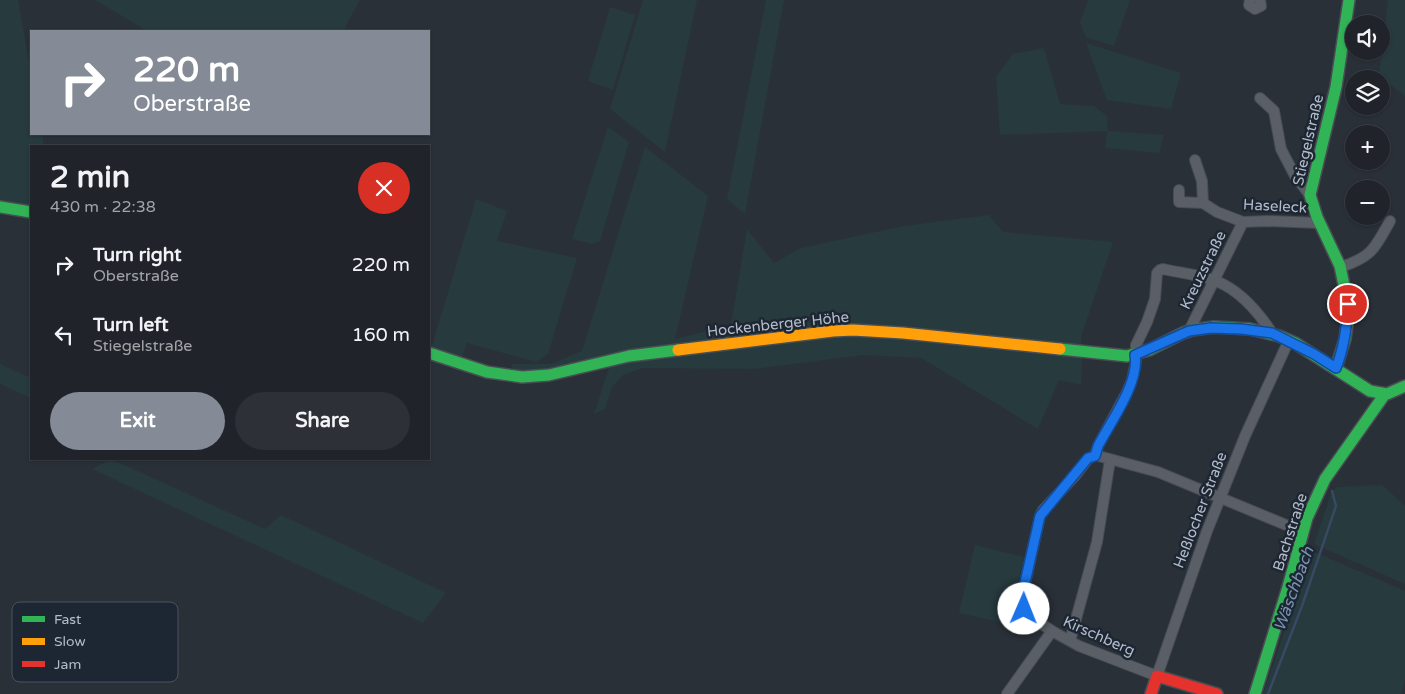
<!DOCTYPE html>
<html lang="en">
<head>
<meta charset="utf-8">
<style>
  :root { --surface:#20242a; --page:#2d3036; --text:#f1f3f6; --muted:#a2a4a8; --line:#3d4147; --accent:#848b96 }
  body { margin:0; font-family:"Varela Round",sans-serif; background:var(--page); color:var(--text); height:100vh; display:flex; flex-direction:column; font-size:19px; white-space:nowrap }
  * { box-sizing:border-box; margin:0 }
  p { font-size:16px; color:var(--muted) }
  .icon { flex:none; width:28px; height:28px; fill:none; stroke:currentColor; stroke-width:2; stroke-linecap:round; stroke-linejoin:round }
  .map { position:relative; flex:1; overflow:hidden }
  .side { position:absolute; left:30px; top:145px; width:400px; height:315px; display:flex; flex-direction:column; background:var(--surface); border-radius:0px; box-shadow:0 1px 4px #0004,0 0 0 1px var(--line) }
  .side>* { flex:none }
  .banner { position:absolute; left:30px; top:30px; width:400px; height:105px; border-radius:0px; box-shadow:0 1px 4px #0004,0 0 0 1px var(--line); background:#848b96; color:#fff; overflow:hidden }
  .fabs { position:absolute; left:1345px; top:15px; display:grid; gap:10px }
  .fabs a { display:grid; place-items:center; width:45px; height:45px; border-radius:50%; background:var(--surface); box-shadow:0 1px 4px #0004,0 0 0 1px var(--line); font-size:25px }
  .pin { position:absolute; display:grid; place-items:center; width:42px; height:42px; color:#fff; margin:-21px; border:2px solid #fff; border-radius:50%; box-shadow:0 1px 5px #0007 }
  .me { position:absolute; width:55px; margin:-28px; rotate:1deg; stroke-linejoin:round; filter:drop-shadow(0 0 4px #0008) }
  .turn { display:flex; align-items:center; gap:18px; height:105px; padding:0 20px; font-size:22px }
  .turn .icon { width:65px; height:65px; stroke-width:2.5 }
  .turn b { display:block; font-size:35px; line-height:42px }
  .round { display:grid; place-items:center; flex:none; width:52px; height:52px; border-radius:26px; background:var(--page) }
  .headline { display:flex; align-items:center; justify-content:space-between; height:85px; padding:0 20px }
  h1 { font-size:30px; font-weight:800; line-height:38px }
  .action { display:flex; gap:10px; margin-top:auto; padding:10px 20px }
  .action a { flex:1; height:58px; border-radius:30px; background:var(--accent); color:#fff; font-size:20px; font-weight:800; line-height:58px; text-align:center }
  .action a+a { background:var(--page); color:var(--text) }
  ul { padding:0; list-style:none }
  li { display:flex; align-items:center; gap:15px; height:70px; padding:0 20px }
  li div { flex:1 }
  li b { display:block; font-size:19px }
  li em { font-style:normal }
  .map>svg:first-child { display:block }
  .green { fill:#273a3e }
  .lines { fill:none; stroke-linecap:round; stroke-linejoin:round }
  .stream { stroke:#384963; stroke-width:2.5 }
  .street-casing { stroke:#484c53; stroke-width:12 }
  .fast-casing { stroke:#484c53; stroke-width:14 }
  .slow-casing { stroke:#484c53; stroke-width:14 }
  .jam-casing { stroke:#484c53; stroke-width:14 }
  .street { stroke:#5a5e66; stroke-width:10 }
  .fast { stroke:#30b455; stroke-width:11 }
  .slow { stroke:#ff9f0a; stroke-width:11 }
  .jam { stroke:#e5322d; stroke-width:11 }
  .route-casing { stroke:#114b97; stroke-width:12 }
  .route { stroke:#1a73e8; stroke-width:9 }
  .labels { text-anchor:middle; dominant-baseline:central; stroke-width:5; stroke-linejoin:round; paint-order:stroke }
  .street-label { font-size:15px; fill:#b4bcc9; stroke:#1d2633 }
  .water-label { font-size:16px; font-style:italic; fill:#7c92b1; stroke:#1d2633 }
  .key { fill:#1d2633; stroke:#4a5360; stroke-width:1 }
  .key-label { font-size:14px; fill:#b4bcc9 }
</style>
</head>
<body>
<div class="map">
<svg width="1405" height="694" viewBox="0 0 1405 694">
  <rect width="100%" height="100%" fill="#2a3038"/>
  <path class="green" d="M0 0H18L31 73V134H42L44 146H31V207L0 202Z
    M95 0H360L343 31H147Z
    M643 0H697L665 152 610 109Z
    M766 0H784L745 214 727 199Z
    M1088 0H1130L1114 46 1086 37 1080 23Z
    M1388 0H1405V96L1379 76Z
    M610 7 635 15 613 90 588 81Z
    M1086 43 1181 73 1171 109 1107 100Z
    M1044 48 1060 104 1094 106 1107 116 1108 131 1164 135 1159 153 1105 148 1107 131 1000 135 996 77 1013 54Z
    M608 127 629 142 600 241 593 244 572 239Z
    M645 147 708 196 675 339 731 325 747 229 774 263 801 248 904 226 989 215 1003 232 1113 242 1081 337 1082 366 1081 385 1059 380 1038 429 921 358 864 355 755 369 643 368 623 375 612 387 605 409 594 414 613 355 549 370 512 372V364H551L582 351Z
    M476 199 507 211 497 241 577 258 548 354 536 362 467 343 461 360 431 349Z
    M0 364 31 378V398L0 384Z
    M111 459 265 529 281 515 446 593 423 623 92 469Z
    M1382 485 1405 506V584L1314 544 1332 491 1337 487Z
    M975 545 1024 557 1009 624 959 613Z
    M1312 551 1405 591V679L1401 694H1263Z"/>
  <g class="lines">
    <path class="stream" d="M1268 694 1302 606 1336 506 1332 491"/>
    <defs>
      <path id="street" d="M1250 0 1249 5 1255 9 1261 6 1260 0
        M1260 98 1274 111 1281 149 1295 176 1310 195
        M1195 160 1202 181 1203 203 1217 212 1243 222 1267 221 1319 223
        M1179 190V202L1203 203
        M1341 267C1372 257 1375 248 1390 221
        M1189 331 1243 222
        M1272 333C1259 313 1239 290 1216 281 1200 275 1181 273 1163 269L1160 270 1157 273 1155 299 1147 322 1136 345V361L1132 380 1127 392 1098 446 1095 455 1088 459 1074 477 1043 510 1040 516 1022 597 1023 603 1027 614 1052 631 1079 646 1157 676 1207 531 1245 436 1289 340
        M1095 455 1158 472 1303 532
        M1070 641 1097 542 1110 460
        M1007 694 1052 631"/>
      <path id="fast" d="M0 207 31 212
        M1060 349 1127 356 1149 350 1183 333 1192 330 1214 327 1250 329 1279 336 1295 343 1370 391 1387 394 1405 386
        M429 353 487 372 522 377 549 375 629 356 678 350
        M1336 368 1345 339 1347 325 1346 295 1340 266 1317 217 1310 195 1336 87 1349 0
        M1255 694 1288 587 1307 518 1325 479 1385 394"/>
      <path id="slow" d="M678 350 833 331 853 330 903 333 1060 349"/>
      <path id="jam" d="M1151 694 1157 676 1217 694"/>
    </defs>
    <use href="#street" class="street-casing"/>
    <use href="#fast" class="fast-casing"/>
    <use href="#slow" class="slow-casing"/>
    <use href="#jam" class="jam-casing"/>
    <use href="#street" class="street"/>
    <use href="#fast" class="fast"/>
    <use href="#slow" class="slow"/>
    <use href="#jam" class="jam"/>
  </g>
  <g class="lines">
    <defs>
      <path id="route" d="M1024 609 1022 596 1040 516 1088 458 1095 456 1098 446C1110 423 1140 382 1135 355L1189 331 1211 328 1241 329 1272 333 1314 354 1336 368C1344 348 1347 327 1348 304"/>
    </defs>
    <use href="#route" class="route-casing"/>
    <use href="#route" class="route"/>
  </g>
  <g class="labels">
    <g class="street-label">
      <text transform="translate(1308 140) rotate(-77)">Stiegelstraße</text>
      <text transform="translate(1275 206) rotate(3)">Haseleck</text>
      <text transform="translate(1203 270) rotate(-64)">Kreuzstraße</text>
      <text transform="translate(778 324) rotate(-6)">Hockenberger Höhe</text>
      <text transform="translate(1200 510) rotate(-69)">Heßlocher Straße</text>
      <text transform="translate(1290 532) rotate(-72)">Bachstraße</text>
      <text transform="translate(1099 636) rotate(24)">Kirschberg</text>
    </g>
    <g class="water-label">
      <text transform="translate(1294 589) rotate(-70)">Wäschbach</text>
    </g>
  </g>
  <rect x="12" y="602" width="166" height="80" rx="8" class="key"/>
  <rect x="22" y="616" width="23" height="6" fill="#30b455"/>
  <rect x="22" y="638" width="23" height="7" fill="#ff9f0a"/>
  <rect x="22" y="661" width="23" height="6" fill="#e5322d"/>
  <g class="key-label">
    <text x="54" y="624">Fast</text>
    <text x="54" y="646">Slow</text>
    <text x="54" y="669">Jam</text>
  </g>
</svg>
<div class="fabs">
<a><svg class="icon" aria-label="sound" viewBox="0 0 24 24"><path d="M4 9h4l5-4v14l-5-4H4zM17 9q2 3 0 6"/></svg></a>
<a><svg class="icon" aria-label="layers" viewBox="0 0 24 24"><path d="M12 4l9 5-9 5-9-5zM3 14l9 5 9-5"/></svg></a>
<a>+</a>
<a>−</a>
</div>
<div class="pin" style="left:1348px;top:304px;background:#d93025"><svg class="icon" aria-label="arrive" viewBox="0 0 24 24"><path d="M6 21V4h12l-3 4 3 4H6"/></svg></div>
<svg class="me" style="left:1024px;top:609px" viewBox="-20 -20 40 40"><circle r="19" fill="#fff"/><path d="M0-13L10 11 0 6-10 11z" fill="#1a73e8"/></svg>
<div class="banner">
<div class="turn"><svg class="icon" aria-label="right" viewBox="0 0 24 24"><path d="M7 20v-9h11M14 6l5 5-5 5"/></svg><div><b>220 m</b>Oberstraße</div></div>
</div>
<section class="side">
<div class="headline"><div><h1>2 min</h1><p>430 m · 22:38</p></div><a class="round" style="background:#d93025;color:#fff"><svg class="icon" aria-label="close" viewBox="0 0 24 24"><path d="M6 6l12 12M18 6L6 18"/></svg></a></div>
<ul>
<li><svg class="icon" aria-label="right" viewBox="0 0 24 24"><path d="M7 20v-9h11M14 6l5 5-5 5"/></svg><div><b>Turn right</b><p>Oberstraße</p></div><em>220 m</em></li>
<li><svg class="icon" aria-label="left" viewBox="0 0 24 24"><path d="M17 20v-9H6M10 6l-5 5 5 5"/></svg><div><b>Turn left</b><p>Stiegelstraße</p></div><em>160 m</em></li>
</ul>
<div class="action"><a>Exit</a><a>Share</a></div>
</section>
</div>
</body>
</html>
